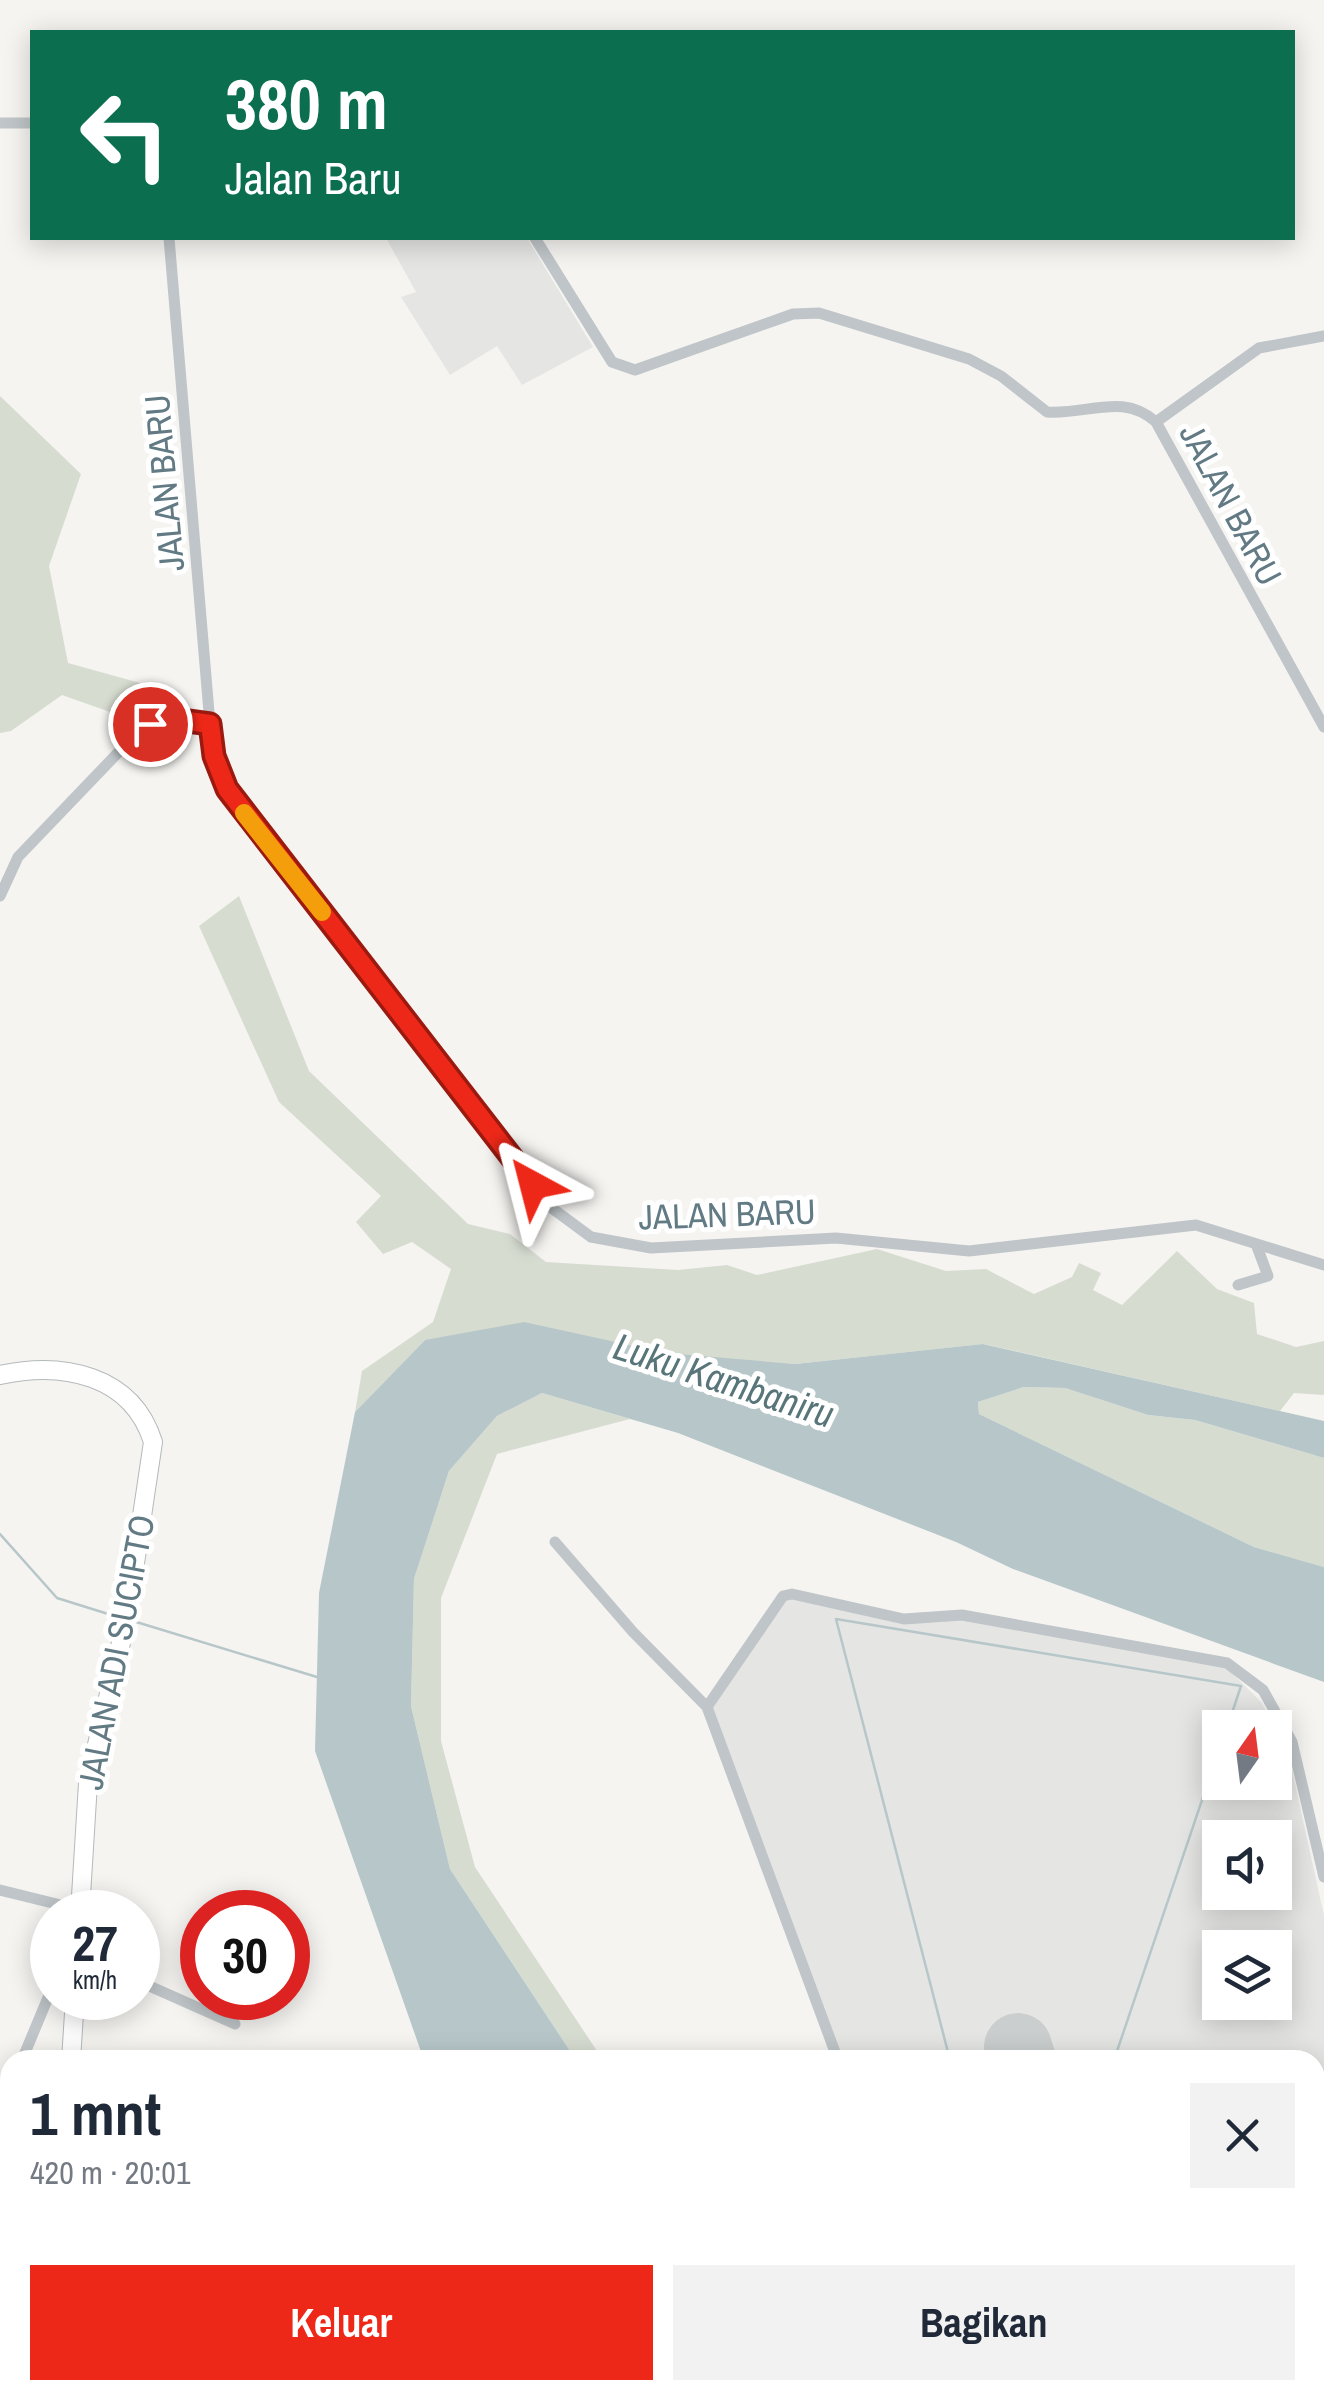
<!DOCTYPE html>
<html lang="id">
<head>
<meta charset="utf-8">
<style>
  :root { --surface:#fff; --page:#f2f2f3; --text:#1f2937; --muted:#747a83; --accent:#ee2818 }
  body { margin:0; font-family:"Archivo Narrow",sans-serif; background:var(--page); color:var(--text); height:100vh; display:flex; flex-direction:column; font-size:38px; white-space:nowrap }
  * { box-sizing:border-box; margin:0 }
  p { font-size:32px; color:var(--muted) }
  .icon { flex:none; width:55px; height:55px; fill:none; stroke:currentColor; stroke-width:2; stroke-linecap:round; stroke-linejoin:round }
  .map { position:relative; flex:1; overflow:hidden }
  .drawer { position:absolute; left:0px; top:2050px; width:1325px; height:350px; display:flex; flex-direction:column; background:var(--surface); border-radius:30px 30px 0 0; box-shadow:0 5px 25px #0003 }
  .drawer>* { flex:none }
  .hud { position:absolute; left:30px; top:30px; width:1265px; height:210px; border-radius:0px; box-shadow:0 5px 25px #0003; background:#0b6e4f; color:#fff; overflow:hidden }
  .needle { width:65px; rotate:14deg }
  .buttons { position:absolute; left:1202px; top:1710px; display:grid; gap:20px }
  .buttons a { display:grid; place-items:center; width:90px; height:90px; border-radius:0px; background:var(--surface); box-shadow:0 5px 25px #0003; font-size:50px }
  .speed { position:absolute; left:30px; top:1890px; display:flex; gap:20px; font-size:50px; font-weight:700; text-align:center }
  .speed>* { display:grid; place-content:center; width:130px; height:130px; border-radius:50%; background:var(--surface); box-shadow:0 5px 25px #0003; line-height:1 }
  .speed small { font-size:25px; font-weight:400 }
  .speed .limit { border:15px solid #d22; background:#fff; color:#111 }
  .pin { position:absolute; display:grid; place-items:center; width:85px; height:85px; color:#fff; margin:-42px; border:5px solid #fff; border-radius:50%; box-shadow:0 2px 10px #0007 }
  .me { position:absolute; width:110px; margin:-55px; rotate:322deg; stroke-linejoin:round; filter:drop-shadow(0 0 8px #0008) }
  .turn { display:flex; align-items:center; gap:35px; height:210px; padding:0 30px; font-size:45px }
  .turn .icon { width:130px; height:130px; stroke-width:2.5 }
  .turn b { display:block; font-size:70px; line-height:85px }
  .round { display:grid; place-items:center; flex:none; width:105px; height:105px; border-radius:0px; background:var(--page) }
  .overview { display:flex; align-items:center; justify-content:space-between; height:170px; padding:0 30px }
  h1 { font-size:60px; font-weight:700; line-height:75px }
  .cta { display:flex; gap:20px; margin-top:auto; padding:20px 30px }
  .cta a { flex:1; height:115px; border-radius:0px; background:var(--accent); color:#fff; font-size:40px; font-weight:700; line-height:115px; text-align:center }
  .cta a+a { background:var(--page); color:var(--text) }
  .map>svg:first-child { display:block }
  .built { fill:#e5e6e4; fill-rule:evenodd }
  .green { fill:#d7dcd1 }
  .water { fill:#b7c7c9 }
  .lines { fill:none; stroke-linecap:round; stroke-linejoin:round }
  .stream { stroke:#b7c7c9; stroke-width:2.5 }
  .runway { stroke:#cacecf; stroke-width:68 }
  .highway-casing { stroke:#b4b9bb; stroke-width:20 }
  .minor { stroke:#bfc5c8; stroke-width:11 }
  .highway { stroke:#fff; stroke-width:18 }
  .route-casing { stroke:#9b1a10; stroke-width:25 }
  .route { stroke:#ee2818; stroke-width:18 }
  .slow { stroke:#f59e0b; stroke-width:18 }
  .labels { text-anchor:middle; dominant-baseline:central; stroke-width:10; stroke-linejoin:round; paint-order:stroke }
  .street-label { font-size:35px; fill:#627a84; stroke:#fff }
  .water-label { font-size:38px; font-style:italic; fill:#58767a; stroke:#fff }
</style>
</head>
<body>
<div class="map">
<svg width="1324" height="2400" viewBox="0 0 1324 2400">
  <rect width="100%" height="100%" fill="#f5f4f1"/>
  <path class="built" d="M386 238H527L593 347 522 385 497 346 450 375 401 297 416 292Z
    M786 1598 903 1623 957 1618 1223 1664 1262 1703 1274 1727 1220 1728V1782H1275V1730L1289 1756 1324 1916V2400H973L969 2390H1315V2060H844L712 1706ZM1220 1838H1275V1892H1220ZM1220 1948H1275V2002H1220Z"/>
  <path class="green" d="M0 396 81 474 49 566 68 663 151 686 168 714 144 724 62 695 11 731 0 733Z
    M239 896 309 1071 468 1224 510 1234 546 1262 678 1270 727 1265 757 1275 877 1249 946 1271 986 1269 1034 1294 1072 1277 1079 1263 1101 1273 1093 1290 1122 1305 1177 1251 1217 1289 1254 1303 1257 1334 1296 1347 1324 1341V1395L1294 1393 1280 1411 984 1344 795 1364 425 1340 355 1412 362 1371 433 1322 451 1269 412 1242 383 1254 356 1222 381 1196 279 1102 199 926Z
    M1024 1387 1065 1388 1148 1415 1195 1420 1324 1458V1567L1254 1547 979 1414 978 1402Z
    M542 1393 630 1419 497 1454 441 1598V1741L475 1867 603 2060H576L450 1869 411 1706 414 1579 449 1471 497 1416Z"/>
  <path class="water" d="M524 1322 666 1353 795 1364 983 1344 1324 1421V1458L1195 1420 1148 1415 1065 1388 1024 1387 978 1402 979 1414 1254 1547 1324 1567V1682L1013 1569 956 1542 678 1433 542 1393 497 1416 449 1471 414 1579 411 1706 450 1869 576 2060H424L315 1751 319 1593 355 1412 425 1340Z
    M678 2390H802L809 2400H686Z"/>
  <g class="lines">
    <path class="stream" d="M0 1534 57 1598 121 1618
      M133 1621 317 1677
      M950 2060 836 1619 1241 1686 1227 1728
      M1114 2060 1220 1747
      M1035 2390 1038 2400
      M1190 2390 1193 2400"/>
    <path class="runway" d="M1018 2047 1022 2060
      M1108 2390 1111 2400"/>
    <defs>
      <path id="highway" d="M0 1375C63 1361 132 1375 153 1442L127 1617 88 1783 80 1912
        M71 2060 75 1998
        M296 2390 307 2400"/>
    </defs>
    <use href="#highway" class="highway-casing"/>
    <path class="minor" d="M0 123H32
      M169 238 210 724 219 773 250 821 549 1206 591 1237 651 1248 836 1238 969 1251 1196 1225 1324 1265
      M535 238 612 362 635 370 793 314 819 313 969 359 1001 376 1047 412C1088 415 1123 392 1156 422
      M1324 336 1259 348 1156 422 1324 727
      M0 896 18 857 134 736 166 718 210 724
      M1238 1285 1268 1276 1256 1244
      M555 1542 633 1632 707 1707
      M0 1890 81 1910
      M138 1981 235 2024
      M22 2060 52 1988
      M838 2060 707 1707 783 1596 792 1594 904 1619 962 1615 1227 1663 1263 1690 1292 1742 1324 1877
      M0 2122 10 2092
      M0 2267 10 2268
      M961 2390 965 2400
      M718 2400 735 2390"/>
    <use href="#highway" class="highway"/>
  </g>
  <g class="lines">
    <defs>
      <path id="route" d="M150 724 166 718 210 724 214 756 227 789 533 1185"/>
    </defs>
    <use href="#route" class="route-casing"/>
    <use href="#route" class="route"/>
    <path class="slow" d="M244 813 322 912"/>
  </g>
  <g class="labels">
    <g class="street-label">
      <text transform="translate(164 483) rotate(-95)">JALAN BARU</text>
      <text transform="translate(1231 504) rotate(62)">JALAN BARU</text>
      <text transform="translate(727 1214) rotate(-2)">JALAN BARU</text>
      <text transform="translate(116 1652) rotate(-79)">JALAN ADI SUCIPTO</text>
    </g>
    <g class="water-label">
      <text transform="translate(724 1380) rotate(18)">Luku Kambaniru</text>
    </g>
  </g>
</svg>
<div class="buttons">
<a><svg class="needle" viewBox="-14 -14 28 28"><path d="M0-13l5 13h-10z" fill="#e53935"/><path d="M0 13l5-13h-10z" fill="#747a83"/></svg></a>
<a><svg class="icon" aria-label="sound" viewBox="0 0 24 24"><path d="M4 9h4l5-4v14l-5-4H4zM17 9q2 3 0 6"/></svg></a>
<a><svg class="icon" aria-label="layers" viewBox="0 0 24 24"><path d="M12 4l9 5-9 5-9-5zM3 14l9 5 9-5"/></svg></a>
</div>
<div class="speed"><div>27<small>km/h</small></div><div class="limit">30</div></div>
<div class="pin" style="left:150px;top:724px;background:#d93025"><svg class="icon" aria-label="arrive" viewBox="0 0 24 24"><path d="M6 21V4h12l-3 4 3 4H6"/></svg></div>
<svg class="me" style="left:533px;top:1185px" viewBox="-20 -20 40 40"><path d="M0-17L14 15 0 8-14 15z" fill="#ee2818" stroke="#fff" stroke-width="4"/></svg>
<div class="hud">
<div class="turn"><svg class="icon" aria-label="left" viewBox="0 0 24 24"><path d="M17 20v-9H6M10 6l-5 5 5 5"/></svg><div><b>380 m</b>Jalan Baru</div></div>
</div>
<section class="drawer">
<div class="overview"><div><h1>1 mnt</h1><p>420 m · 20:01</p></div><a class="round"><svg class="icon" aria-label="close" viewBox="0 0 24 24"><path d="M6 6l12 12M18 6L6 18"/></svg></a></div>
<div class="cta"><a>Keluar</a><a>Bagikan</a></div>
</section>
</div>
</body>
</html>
